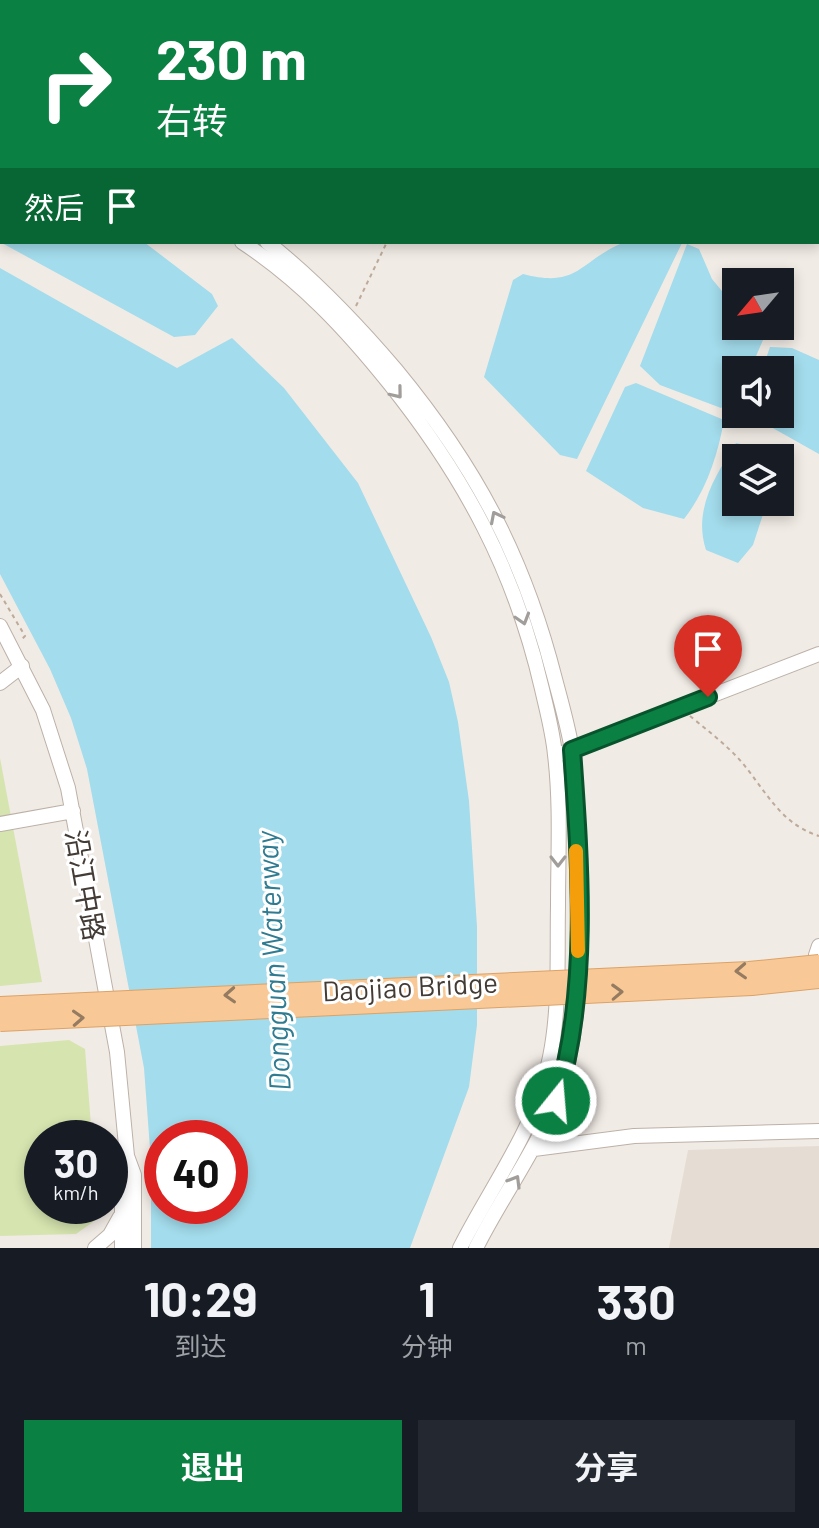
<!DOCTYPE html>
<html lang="zh">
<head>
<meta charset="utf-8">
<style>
  :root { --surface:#171b24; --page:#242831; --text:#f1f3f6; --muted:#9ea1a6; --accent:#0b8043 }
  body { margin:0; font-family:Barlow,"Noto Sans SC",sans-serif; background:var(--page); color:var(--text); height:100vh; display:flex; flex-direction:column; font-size:30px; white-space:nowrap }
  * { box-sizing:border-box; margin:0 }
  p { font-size:26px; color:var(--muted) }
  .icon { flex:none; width:44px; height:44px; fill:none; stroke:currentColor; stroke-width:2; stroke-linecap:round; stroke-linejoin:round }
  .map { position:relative; height:1248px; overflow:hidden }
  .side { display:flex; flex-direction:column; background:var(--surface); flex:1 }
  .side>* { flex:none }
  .hud { position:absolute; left:0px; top:0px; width:820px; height:244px; box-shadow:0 4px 12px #0003; background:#0b8043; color:#fff; overflow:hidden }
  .needle { width:52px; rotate:241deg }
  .controls { position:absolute; left:722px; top:268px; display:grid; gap:16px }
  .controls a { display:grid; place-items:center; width:72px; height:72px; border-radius:0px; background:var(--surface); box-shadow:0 4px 12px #0003; font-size:40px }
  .speed { position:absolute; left:24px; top:1120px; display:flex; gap:16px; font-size:40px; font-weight:700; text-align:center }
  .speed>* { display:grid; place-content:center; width:104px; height:104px; border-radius:50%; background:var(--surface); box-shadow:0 4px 12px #0003; line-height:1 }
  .speed small { font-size:20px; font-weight:400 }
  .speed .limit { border:12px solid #d22; background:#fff; color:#111 }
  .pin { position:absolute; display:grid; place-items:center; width:68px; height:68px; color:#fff; margin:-82px -34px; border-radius:50% 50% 50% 0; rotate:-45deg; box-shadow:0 0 8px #0007 }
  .pin .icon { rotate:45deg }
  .me { position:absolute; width:88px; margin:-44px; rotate:17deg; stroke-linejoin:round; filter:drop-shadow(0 0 6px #0008) }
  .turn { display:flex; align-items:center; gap:28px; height:168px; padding:0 24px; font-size:36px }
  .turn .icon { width:104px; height:104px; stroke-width:2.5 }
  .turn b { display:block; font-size:56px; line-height:68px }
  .then { display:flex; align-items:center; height:76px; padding:0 24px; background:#0003; gap:16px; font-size:30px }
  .eta { display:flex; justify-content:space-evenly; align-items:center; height:136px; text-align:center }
  .eta b { font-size:48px; font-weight:700; line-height:56px }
  .action { display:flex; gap:16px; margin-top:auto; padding:16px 24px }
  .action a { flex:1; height:92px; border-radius:0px; background:var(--accent); color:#fff; font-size:32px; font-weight:700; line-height:92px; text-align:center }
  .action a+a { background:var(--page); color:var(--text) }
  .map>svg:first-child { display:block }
  .residential { fill:#e5dcd3 }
  .green { fill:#d6e4af }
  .water { fill:#a3dcec; fill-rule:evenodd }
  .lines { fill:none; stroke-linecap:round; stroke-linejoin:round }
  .stream { stroke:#a3dcec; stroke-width:3 }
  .minor-casing { stroke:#bcb1a8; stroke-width:16 }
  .path { stroke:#bdaa9a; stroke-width:2; stroke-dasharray:4 4; stroke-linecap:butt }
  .minor { stroke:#fff; stroke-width:14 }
  .major-bridge-casing { stroke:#dca267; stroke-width:20; stroke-linecap:butt }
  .major-bridge { stroke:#f8c996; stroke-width:18 }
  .oneway { stroke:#a19d9a }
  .oneway2 { stroke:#947b61 }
  .route-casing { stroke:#07532c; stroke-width:20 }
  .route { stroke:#0b8043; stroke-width:14 }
  .slow { stroke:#f59e0b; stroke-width:14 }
  .labels { text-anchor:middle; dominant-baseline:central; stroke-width:6; stroke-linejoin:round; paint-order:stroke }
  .street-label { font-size:28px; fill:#433b35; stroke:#fff }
  .water-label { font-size:30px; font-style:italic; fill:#2f7b91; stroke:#fff }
</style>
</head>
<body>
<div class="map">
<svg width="819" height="1248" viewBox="0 0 819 1248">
  <rect width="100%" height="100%" fill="#f1ebe5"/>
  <path class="residential" d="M819 1146V1248H669L688 1150Z"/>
  <path class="green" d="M0 758 42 982 0 986Z
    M69 1040 85 1049 92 1138H42V1206H96L97 1219 76 1234 0 1236V1046Z"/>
  <path class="water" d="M0 157 2 242H144L212 294 218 306 195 335 174 337 0 242Z
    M625 242 682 243 577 459 560 455 484 377 513 280 523 274C580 289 579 260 625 242Z
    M687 244 699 249 712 279 736 308V326H758L763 340 750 370H736V395L721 408 660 385 640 366Z
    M0 268 177 368 232 338 284 388 358 483 431 637 449 682 458 722 469 801 477 927V1025L469 1087 410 1248H151V1162L144 1068 87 769 71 718 50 669 0 574ZM162 1138H230V1206H162Z
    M770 347 792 348 819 360V454L748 414H780V370H762Z
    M636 383 724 420C718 455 706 491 684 519L643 508 586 471 625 387Z
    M736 443 750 446 768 458H736V502H767L753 545 738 563 706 550C693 510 715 476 736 443Z"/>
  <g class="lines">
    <path class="stream" d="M200 0 205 2
      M698 0 701 2
      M501 2 502 0
      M818 45H819"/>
    <defs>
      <path id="minor" d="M0 103 2 104
        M0 119 2 120
        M242 242C301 281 346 329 390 384 465 478 515 571 542 689 547 711 553 733 555 755 561 804 558 856 558 906 557 956 560 1008 550 1057 537 1127 491 1186 460 1248
        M267 242C315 280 356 323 396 370 476 467 524 557 555 679 561 702 568 726 572 750 577 790 576 831 577 871 579 937 583 1006 566 1070 548 1136 506 1188 476 1248
        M0 626 43 710 68 788 117 1052 127 1156 134 1175V1248
        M0 683 22 666
        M563 753 819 654
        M0 824 73 811
        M819 946 816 955 819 970
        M534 1149 634 1136 819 1131
        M95 1248 110 1235 120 1217
        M122 1248V1176L127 1156"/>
    </defs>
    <use href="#minor" class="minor-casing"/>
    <path class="path" d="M667 0 679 2
      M511 2 512 0
      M818 54H819
      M356 306 387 242
      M0 594 25 636 22 639
      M690 716C707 730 724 743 738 758 765 788 778 823 819 836"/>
    <use href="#minor" class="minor"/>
    <defs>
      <path id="major-bridge" d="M0 1006 749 971 819 964
        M0 1022 752 986 819 979"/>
    </defs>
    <use href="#major-bridge" class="major-bridge-casing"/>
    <use href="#major-bridge" class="major-bridge"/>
  </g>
  <defs><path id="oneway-chevron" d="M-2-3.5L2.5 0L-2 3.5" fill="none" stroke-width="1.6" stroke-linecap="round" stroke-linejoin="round" transform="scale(2)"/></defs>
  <g class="oneway">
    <use href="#oneway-chevron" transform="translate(397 393) rotate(51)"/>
    <use href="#oneway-chevron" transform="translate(496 517) rotate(-117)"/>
    <use href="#oneway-chevron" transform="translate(523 619) rotate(73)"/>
    <use href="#oneway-chevron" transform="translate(558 861) rotate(90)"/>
    <use href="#oneway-chevron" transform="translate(515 1181) rotate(-59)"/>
  </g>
  <g class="oneway2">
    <use href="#oneway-chevron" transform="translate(741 971) rotate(177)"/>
    <use href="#oneway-chevron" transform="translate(617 992) rotate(-2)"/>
    <use href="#oneway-chevron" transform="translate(230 995) rotate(177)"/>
    <use href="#oneway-chevron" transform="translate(78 1018) rotate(-3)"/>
  </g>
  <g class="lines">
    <defs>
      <path id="route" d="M556 1101C590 993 580 862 572 750L708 697"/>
    </defs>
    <use href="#route" class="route-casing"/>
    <use href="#route" class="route"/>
    <path class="slow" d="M576 851 578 951"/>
  </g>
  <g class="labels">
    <g class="street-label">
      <text transform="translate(86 885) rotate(80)">沿江中路</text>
      <text transform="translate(410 986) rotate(-3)">Daojiao Bridge</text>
    </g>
    <g class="water-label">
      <text transform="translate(272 961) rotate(-93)">Dongguan Waterway</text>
    </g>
  </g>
</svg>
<div class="controls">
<a><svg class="needle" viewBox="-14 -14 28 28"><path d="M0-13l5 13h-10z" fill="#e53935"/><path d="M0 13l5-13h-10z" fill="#9ea1a6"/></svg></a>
<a><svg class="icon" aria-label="sound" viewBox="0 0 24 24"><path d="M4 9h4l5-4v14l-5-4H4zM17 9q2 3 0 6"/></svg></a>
<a><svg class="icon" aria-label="layers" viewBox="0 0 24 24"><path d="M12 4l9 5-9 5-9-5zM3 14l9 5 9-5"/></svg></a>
</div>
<div class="speed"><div>30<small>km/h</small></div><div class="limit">40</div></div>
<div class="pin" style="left:708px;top:697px;background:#d93025"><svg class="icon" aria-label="arrive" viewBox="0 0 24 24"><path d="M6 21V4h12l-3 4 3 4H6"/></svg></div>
<svg class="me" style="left:556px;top:1101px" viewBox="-20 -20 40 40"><circle r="17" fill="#0b8043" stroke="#fff" stroke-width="3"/><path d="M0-11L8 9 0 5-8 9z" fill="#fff"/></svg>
<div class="hud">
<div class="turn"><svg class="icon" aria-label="right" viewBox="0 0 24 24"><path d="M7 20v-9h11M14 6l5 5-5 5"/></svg><div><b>230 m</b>右转</div></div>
<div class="then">然后<svg class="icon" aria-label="arrive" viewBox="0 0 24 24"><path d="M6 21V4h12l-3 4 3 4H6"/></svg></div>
</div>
</div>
<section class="side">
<div class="eta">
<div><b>10:29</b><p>到达</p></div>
<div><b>1</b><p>分钟</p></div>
<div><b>330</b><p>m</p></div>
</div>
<div class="action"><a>退出</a><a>分享</a></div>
</section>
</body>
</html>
